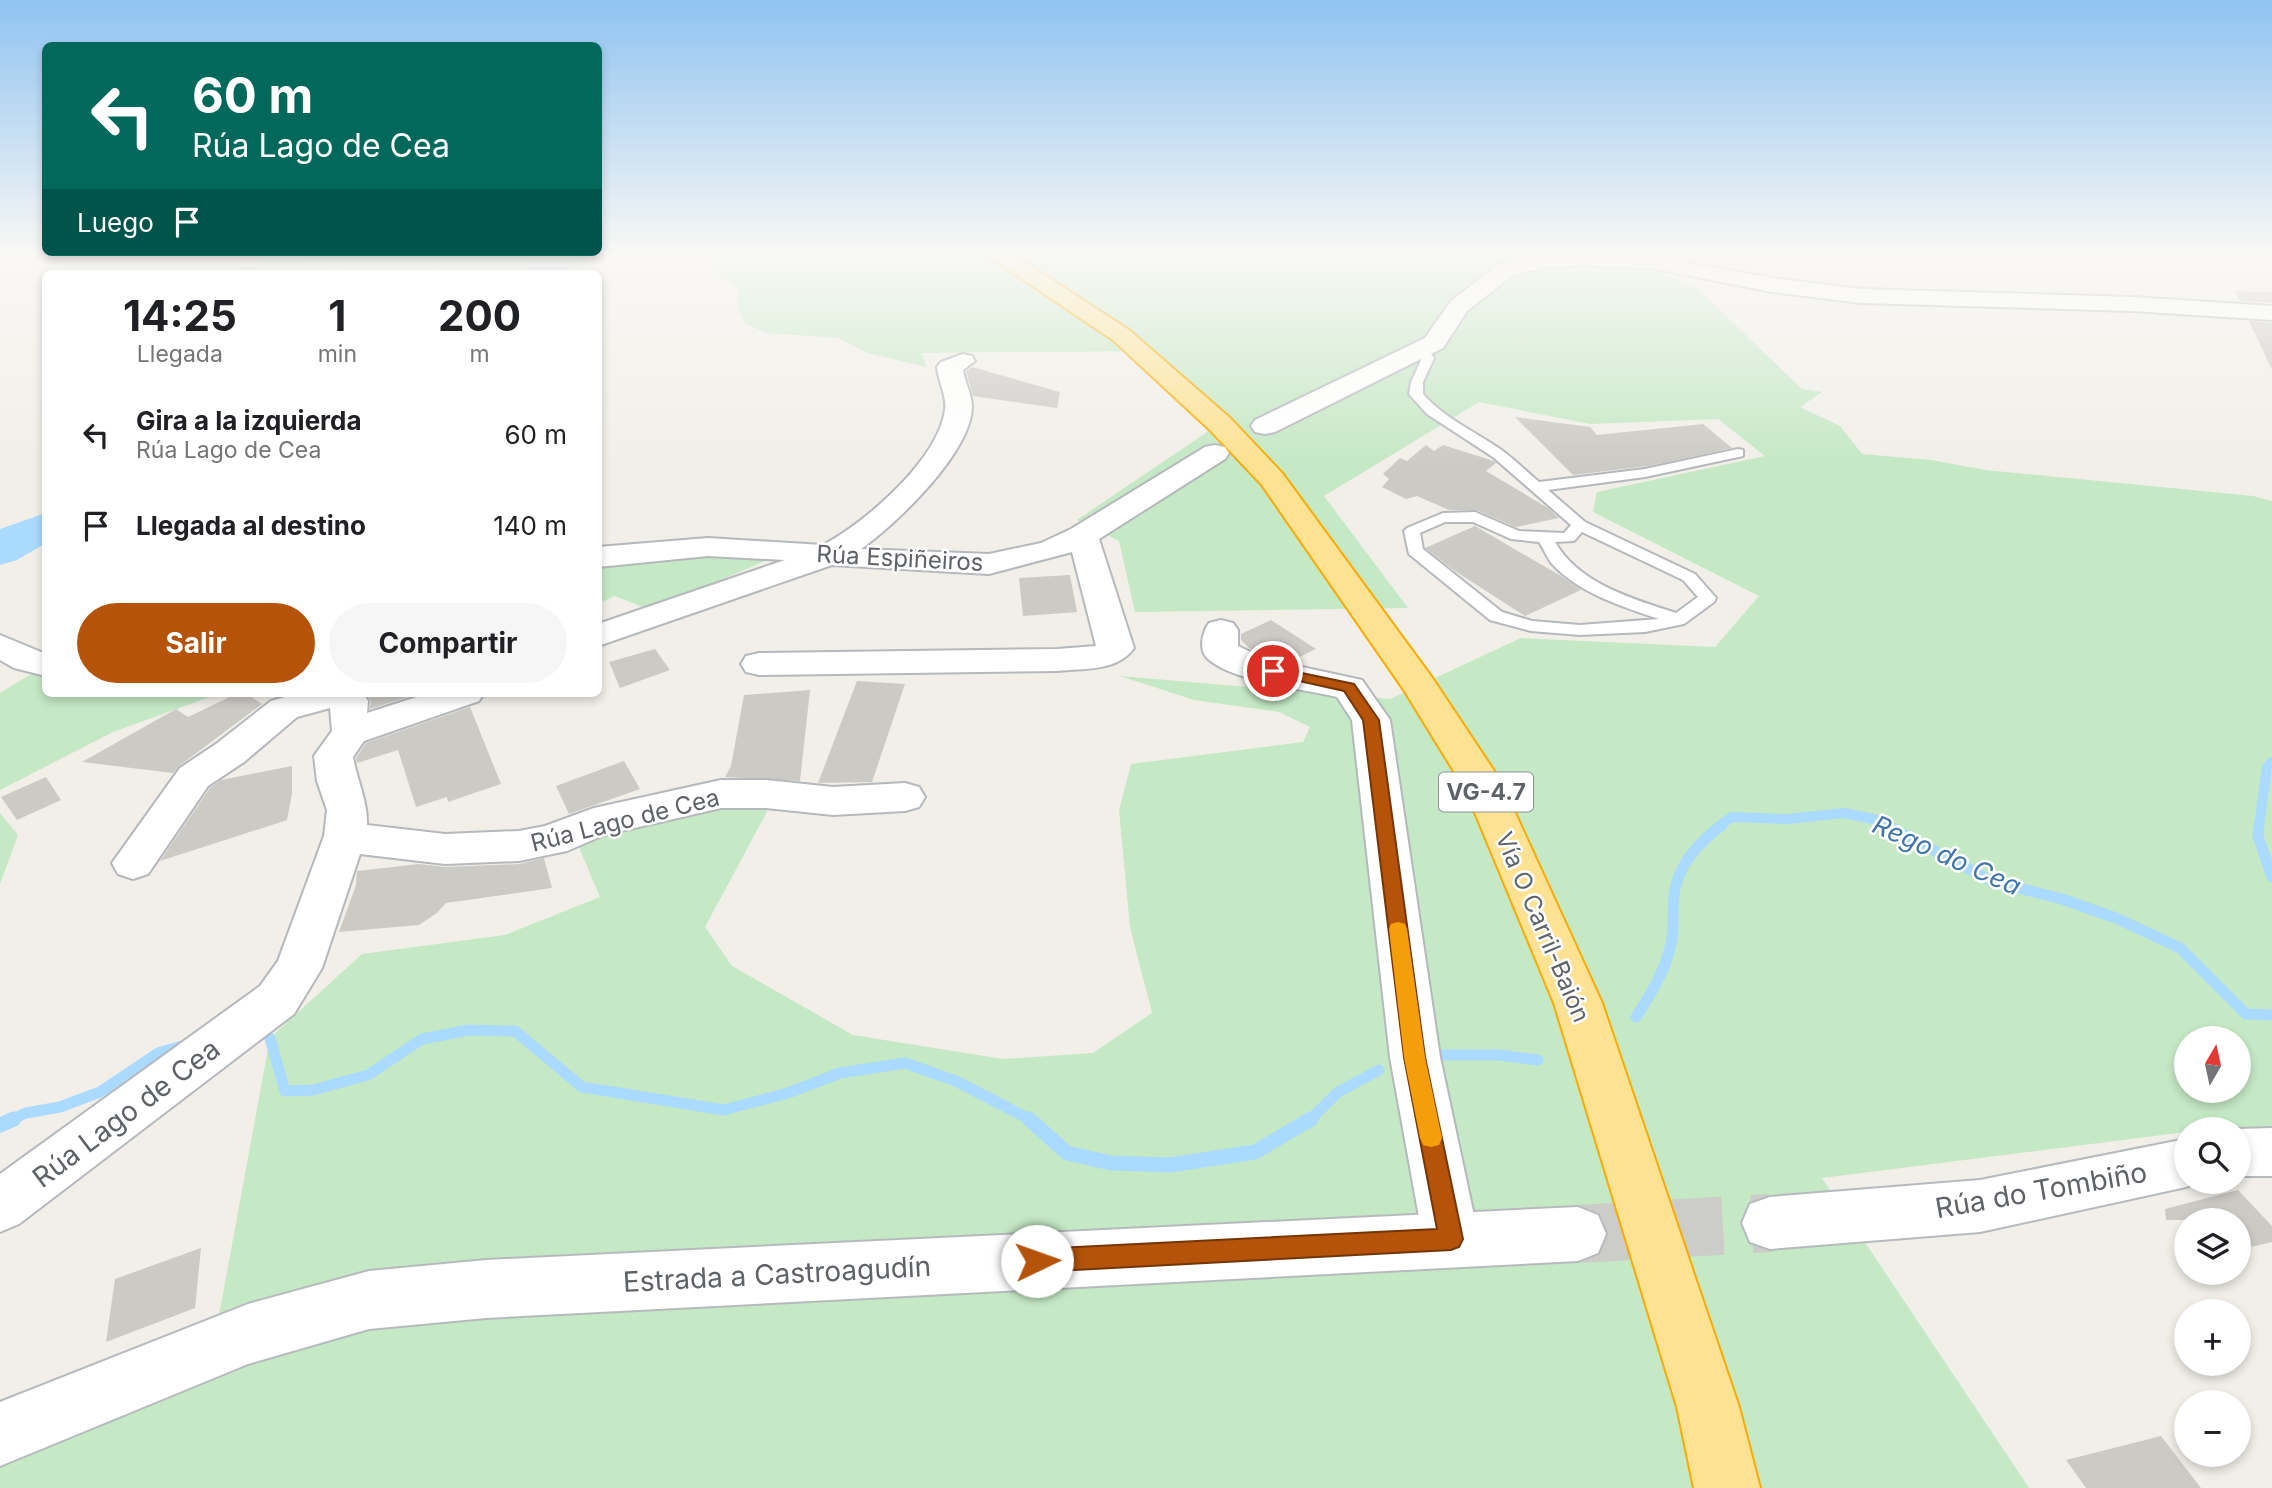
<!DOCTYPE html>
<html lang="es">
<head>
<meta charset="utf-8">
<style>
  :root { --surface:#fff; --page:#f6f6f6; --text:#202124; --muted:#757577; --accent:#b45309 }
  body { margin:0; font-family:Inter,sans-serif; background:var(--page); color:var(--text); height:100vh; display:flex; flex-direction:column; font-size:26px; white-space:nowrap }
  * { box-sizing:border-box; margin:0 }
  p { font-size:23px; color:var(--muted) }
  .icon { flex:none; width:38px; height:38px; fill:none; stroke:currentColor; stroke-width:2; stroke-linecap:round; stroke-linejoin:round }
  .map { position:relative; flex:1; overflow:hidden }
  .details { position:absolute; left:42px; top:270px; width:560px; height:427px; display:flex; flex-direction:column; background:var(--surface); border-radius:10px; box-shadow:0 4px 10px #0003 }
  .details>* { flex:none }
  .guide { position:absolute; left:42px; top:42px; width:560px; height:214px; border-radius:10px; box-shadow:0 4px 10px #0003; background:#00695c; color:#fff; overflow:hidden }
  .needle { width:46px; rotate:9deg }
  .controls { position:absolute; left:2174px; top:1026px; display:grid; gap:14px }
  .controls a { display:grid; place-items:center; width:77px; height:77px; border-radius:50%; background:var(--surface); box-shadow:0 4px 10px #0003; font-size:35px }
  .pin { position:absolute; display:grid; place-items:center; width:60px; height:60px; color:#fff; margin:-30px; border:4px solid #fff; border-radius:50%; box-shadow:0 2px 7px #0007 }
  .me { position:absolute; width:77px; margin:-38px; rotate:87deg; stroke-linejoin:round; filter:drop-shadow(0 0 5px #0008) }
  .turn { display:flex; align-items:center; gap:24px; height:147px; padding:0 35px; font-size:32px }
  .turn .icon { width:91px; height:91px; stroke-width:2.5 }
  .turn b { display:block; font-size:49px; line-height:60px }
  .then { display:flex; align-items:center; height:66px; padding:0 35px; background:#0003; gap:14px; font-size:26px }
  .eta { display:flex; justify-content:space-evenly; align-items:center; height:119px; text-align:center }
  .eta b { font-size:42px; font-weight:700; line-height:49px }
  .action { display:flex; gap:14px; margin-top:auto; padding:14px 35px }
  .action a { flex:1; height:80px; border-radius:42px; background:var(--accent); color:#fff; font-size:28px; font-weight:700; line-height:80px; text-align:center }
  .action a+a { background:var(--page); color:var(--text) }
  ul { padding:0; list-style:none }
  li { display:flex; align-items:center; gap:21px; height:91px; padding:0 35px }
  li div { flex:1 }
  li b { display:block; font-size:26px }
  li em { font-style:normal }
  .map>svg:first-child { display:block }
  .green { fill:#c5e8c5; fill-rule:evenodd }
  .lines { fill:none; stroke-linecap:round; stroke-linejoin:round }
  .stream-far2 { stroke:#aadaff; stroke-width:10 }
  .stream-far1 { stroke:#aadaff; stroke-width:11 }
  .stream { stroke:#aadaff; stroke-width:15 }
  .river { fill:#aadaff; fill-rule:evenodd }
  .building { fill:#cccac5 }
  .secondary-tunnel { stroke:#ccccc8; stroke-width:58; stroke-dasharray:58 29; stroke-linecap:butt }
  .lane-casing { stroke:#b5b8bc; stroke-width:4 }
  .street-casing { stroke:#b5b8bc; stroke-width:4 }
  .secondary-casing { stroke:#b6babf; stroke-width:4 }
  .highway-casing { stroke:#f9ab00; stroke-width:4 }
  .lane { fill:#fff; fill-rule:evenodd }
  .street { fill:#fff; fill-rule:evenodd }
  .secondary { fill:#fff; fill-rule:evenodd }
  .highway { fill:#fde293; fill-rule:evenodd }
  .route { fill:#b45309; stroke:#753606; stroke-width:2 }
  .slow { fill:#f59e0b }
  .labels { text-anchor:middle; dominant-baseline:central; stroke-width:5; stroke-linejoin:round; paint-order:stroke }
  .shield { fill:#fff; stroke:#8f9295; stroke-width:2 }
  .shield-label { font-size:23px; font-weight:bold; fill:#5f6368 }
  .street-label { font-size:24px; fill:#5f6368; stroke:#fff }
  .water-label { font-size:26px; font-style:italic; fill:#4174aa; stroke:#fff }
  .near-street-label { font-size:28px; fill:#5f6368; stroke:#fff }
</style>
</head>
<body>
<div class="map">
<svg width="2272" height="1488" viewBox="0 0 2272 1488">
  <rect width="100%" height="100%" fill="#f1efe8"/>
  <path class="green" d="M328 254H601L573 258 555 273H515L517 270 500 261 481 258 479 262 483 269C465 281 428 263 404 263 343 264 283 280 221 271L268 261Z
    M713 254H1622L1697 288 1802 389 1822 392 1800 407 1840 426 1862 454 1931 460 1985 470 2253 496 2272 501V1137L2238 1135V1129H2186V1132L1822 1178 2029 1488H0V1424L213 1348 270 1038 362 954 505 935 600 897 578 845C639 825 704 804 770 806L705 927 732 966 853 1035 1003 1059 1093 1053 1152 1013 1130 927 1119 810 1131 764 1303 742 1310 727 1279 712 1194 700 1120 676 1390 699 1521 638 1715 647 1759 596 1593 512 1597 492 1765 456 1718 419 1590 424 1479 402 1324 496 1408 608 1135 612 1119 541 1077 520 1219 424 1139 351 922 353 926 367 868 353 838 338 768 333 745 324 738 308 739 290C726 280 708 274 713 254ZM2186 1038H2238V1090H2186Z
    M45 514V533L0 560V533Z
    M708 547 777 556 650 610 615 596 599 603V557Z
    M46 665V693H221L113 732 0 790V693Z
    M0 813 18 835 0 884Z"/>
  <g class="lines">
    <path class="stream-far2" d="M1719 826 1732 817 1787 819 1844 813 1878 820 1890 826
      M2259 826 2267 767 2272 762"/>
    <path class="stream-far1" d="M1887 825 1991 881 2062 899 2116 918 2180 948 2246 1014 2272 1015
      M2259 825 2258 836 2272 877
      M1636 1017C1651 994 1665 971 1671 944 1675 928 1672 911 1674 895 1677 866 1700 841 1722 825
      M270 1038 285 1091 313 1090 368 1075 422 1039 469 1030 515 1031 582 1087 724 1110 788 1093 840 1073 905 1063 956 1081 1031 1120
      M1433 1055H1499L1538 1060
      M10 1120 26 1113 60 1107 100 1092 158 1053 185 1045
      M1310 1120 1338 1092 1379 1070"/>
    <path class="stream" d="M1029 1119 1067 1153 1111 1163 1170 1165 1255 1152 1311 1119
      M0 1125 14 1119"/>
    <path class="river" d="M543 254H586C572 275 547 273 524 273Z
      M46 513V543L17 560 0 565V529Z"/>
  </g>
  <path class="building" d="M2235 291 2272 292V303L2240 301Z
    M2249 321 2272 323V370Z
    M972 367 1060 392 1057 408 973 396 966 371Z
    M1515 417 1590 427 1597 435 1703 424 1732 448 1649 466 1573 475Z
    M1426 445 1434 451 1443 445 1494 461 1496 463 1486 471 1548 508 1559 518 1516 527 1476 510H1449L1417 496 1406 499 1382 487 1389 479 1383 474 1400 458 1407 461Z
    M1475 526 1561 576 1581 590 1525 616 1455 571 1425 548Z
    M1070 575 1077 612 1023 616 1019 578Z
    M1271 620 1316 649 1289 662 1266 656 1250 649 1241 640V634Z
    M655 649 670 670 620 688 609 662Z
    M857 681 905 684 872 782 818 783Z
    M810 690 800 781 725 777 731 766 744 695Z
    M238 693H246L262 704 179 766 173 773 82 762 176 709 188 717Z
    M366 693H420L370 709 371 701Z
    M470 707 501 784 448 802 447 797 416 807 398 750 357 763 356 758 366 743Z
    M624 761 640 789 569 814 556 786Z
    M292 766V794L287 820 160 861 210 788 221 780Z
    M46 777 61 800 17 820 1 797Z
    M544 858 552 888 446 903 437 913 419 925 339 932 356 885 357 871 419 864 445 867 519 864Z
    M2238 1190 2272 1226V1242L2238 1250V1220H2166L2165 1209Z
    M201 1248 195 1308 106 1342 115 1279Z
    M2161 1436 2201 1488H2086L2066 1460Z"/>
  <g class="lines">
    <path class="secondary-tunnel" d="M1578 1234 1770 1223"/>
    <defs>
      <path id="lane" d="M1421 345 1425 346 1434 358 1423 382V394C1444 418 1474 431 1500 449 1514 459 1526 471 1539 482L1645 469 1738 449 1743 450V456L1645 477 1548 490 1585 522 1695 574 1716 598 1714 602 1684 624 1645 632 1580 635 1531 631 1490 620 1409 554 1404 531 1407 528 1443 513 1475 512 1519 531 1564 533 1571 525 1493 457 1427 414 1409 394 1411 382 1422 358 1415 349ZM1445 522H1473L1511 539 1539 542C1544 549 1547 558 1553 565 1579 593 1623 607 1659 619L1580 625 1532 621 1502 612 1423 549 1420 533ZM1582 532 1683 580 1698 597 1676 613C1633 599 1579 584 1555 542L1574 541Z"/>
      <path id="street" d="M1616 254 1656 257 1772 278 1861 289 2132 297 2272 306V320L2132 311 1861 303 1772 292 1656 269 1583 265 1548 267 1513 275 1467 311 1443 348 1275 432 1265 434 1255 432 1251 426 1255 420 1425 338 1451 301 1498 265 1548 255Z
        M963 354 972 356 975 361 963 370C965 383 972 394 972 407 971 453 896 524 861 549L989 554 1041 543 1071 529 1205 447 1215 445 1225 447 1229 453 1225 459 1099 539 1134 648C1117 672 1084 668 1057 671L759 675 746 672 741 664 746 656 759 653 1057 649 1096 646 1072 552 989 574 832 565 598 646V624L785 560 708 556 598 567V547L708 538 823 545C865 523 938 460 945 410 947 395 938 381 937 367L941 362Z
        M1221 620 1233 623 1238 630V646L1265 659 1362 680 1390 720 1440 1057 1479 1239 1471 1258 1451 1266 1431 1258 1423 1239 1390 1057 1352 720 1337 697C1303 689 1231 681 1207 658 1198 649 1203 631 1209 623Z
        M0 635 46 654V676L14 668 0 660Z
        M299 693H363L368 701 367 713 429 693H484L479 701 364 741 353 757C357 780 368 802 367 825L445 834 519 831 545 826 594 808 721 780H766L833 787 905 783 919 787 925 797 919 807 905 811 833 815 766 808H721L604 835 567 851 519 861 445 864 360 854 322 968 294 1014 19 1224 0 1232V1174L260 986 278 961 324 836 327 810 317 781 314 756 332 731 330 708 297 717 244 762 208 786 148 874 133 879 118 874 112 863 180 768 216 744 271 701Z"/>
      <path id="secondary" d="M2272 1128V1176H2238V1129H2236Z
        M2186 1139V1181H2202L2186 1187 1980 1232 1770 1249 1750 1242 1742 1223 1750 1204 1770 1197 1980 1180Z
        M1578 1207 1598 1215 1606 1234 1598 1253 1578 1261 486 1318 369 1329 248 1364 0 1466V1402L248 1304 369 1271 486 1260Z"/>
      <path id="highway" d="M985 254H1012L1129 330 1230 418 1282 473 1433 679 1500 780 1602 1003 1739 1407 1760 1488H1694L1677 1407 1554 1003 1466 791 1404 690 1262 485 1210 430 1113 340Z"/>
    </defs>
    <use href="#lane" class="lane-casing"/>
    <use href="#street" class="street-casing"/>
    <use href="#secondary" class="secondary-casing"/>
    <use href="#highway" class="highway-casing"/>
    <use href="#lane" class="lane"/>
    <use href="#street" class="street"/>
    <use href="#secondary" class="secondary"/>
    <use href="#highway" class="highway"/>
  </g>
  <linearGradient id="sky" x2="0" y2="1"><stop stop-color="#8fc3f1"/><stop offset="0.55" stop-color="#f9f8f5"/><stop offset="1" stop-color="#f9f8f5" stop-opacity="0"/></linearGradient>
  <rect width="2272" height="463" fill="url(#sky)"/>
  <path class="route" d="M1273 667 1354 684 1379 720 1425 1057 1463 1239 1459 1247 1451 1250 1037 1272 1029 1269 1026 1261 1029 1253 1037 1249 1437 1229 1404 1057 1363 720 1344 691 1268 674 1266 671Z"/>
  <path class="slow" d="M1398 922 1405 924 1407 929 1425 1057 1442 1138 1439 1145 1431 1147 1423 1145 1420 1138 1404 1057 1389 929 1391 924Z"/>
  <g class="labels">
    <rect class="shield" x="1439" y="772.5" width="94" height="39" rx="5"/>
    <g class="shield-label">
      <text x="1486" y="792">VG-4.7</text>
    </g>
    <g class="street-label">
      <text transform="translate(900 558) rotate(3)">Rúa Espiñeiros</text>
      <text transform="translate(625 820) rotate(-14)">Rúa Lago de Cea</text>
      <text transform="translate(1543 927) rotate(67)">Vía O Carril-Baión</text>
    </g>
    <g class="water-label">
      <text transform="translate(1947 855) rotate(24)">Rego do Cea</text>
    </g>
    <g class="near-street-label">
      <text transform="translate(126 1113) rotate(-37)">Rúa Lago de Cea</text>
      <text transform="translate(2041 1190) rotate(-10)">Rúa do Tombiño</text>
      <text transform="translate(777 1274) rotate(-3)">Estrada a Castroagudín</text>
    </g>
  </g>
</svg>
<div class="controls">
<a><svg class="needle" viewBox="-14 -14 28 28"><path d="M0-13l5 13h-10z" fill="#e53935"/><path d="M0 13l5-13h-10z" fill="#757577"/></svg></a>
<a><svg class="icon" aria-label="search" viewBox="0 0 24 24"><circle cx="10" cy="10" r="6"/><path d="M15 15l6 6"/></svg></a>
<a><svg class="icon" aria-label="layers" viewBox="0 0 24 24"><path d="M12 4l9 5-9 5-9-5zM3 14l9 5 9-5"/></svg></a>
<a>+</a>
<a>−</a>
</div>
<div class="pin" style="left:1273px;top:671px;background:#d93025"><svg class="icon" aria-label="arrive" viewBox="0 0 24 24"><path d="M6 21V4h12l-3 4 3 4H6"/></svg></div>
<svg class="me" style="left:1037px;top:1261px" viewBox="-20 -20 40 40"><circle r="19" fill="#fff"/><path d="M0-13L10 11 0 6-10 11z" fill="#b45309"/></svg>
<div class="guide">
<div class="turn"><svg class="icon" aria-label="left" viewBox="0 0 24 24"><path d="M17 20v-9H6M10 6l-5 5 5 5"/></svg><div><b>60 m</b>Rúa Lago de Cea</div></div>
<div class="then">Luego<svg class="icon" aria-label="arrive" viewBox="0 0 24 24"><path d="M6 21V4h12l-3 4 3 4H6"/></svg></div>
</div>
<section class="details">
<div class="eta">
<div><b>14:25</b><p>Llegada</p></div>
<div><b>1</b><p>min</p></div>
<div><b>200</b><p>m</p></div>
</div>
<ul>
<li><svg class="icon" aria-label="left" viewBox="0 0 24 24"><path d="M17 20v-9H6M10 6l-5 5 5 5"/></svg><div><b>Gira a la izquierda</b><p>Rúa Lago de Cea</p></div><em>60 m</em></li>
<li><svg class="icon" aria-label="arrive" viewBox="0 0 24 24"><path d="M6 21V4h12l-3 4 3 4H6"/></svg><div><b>Llegada al destino</b></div><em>140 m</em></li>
</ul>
<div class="action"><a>Salir</a><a>Compartir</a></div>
</section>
</div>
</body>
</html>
